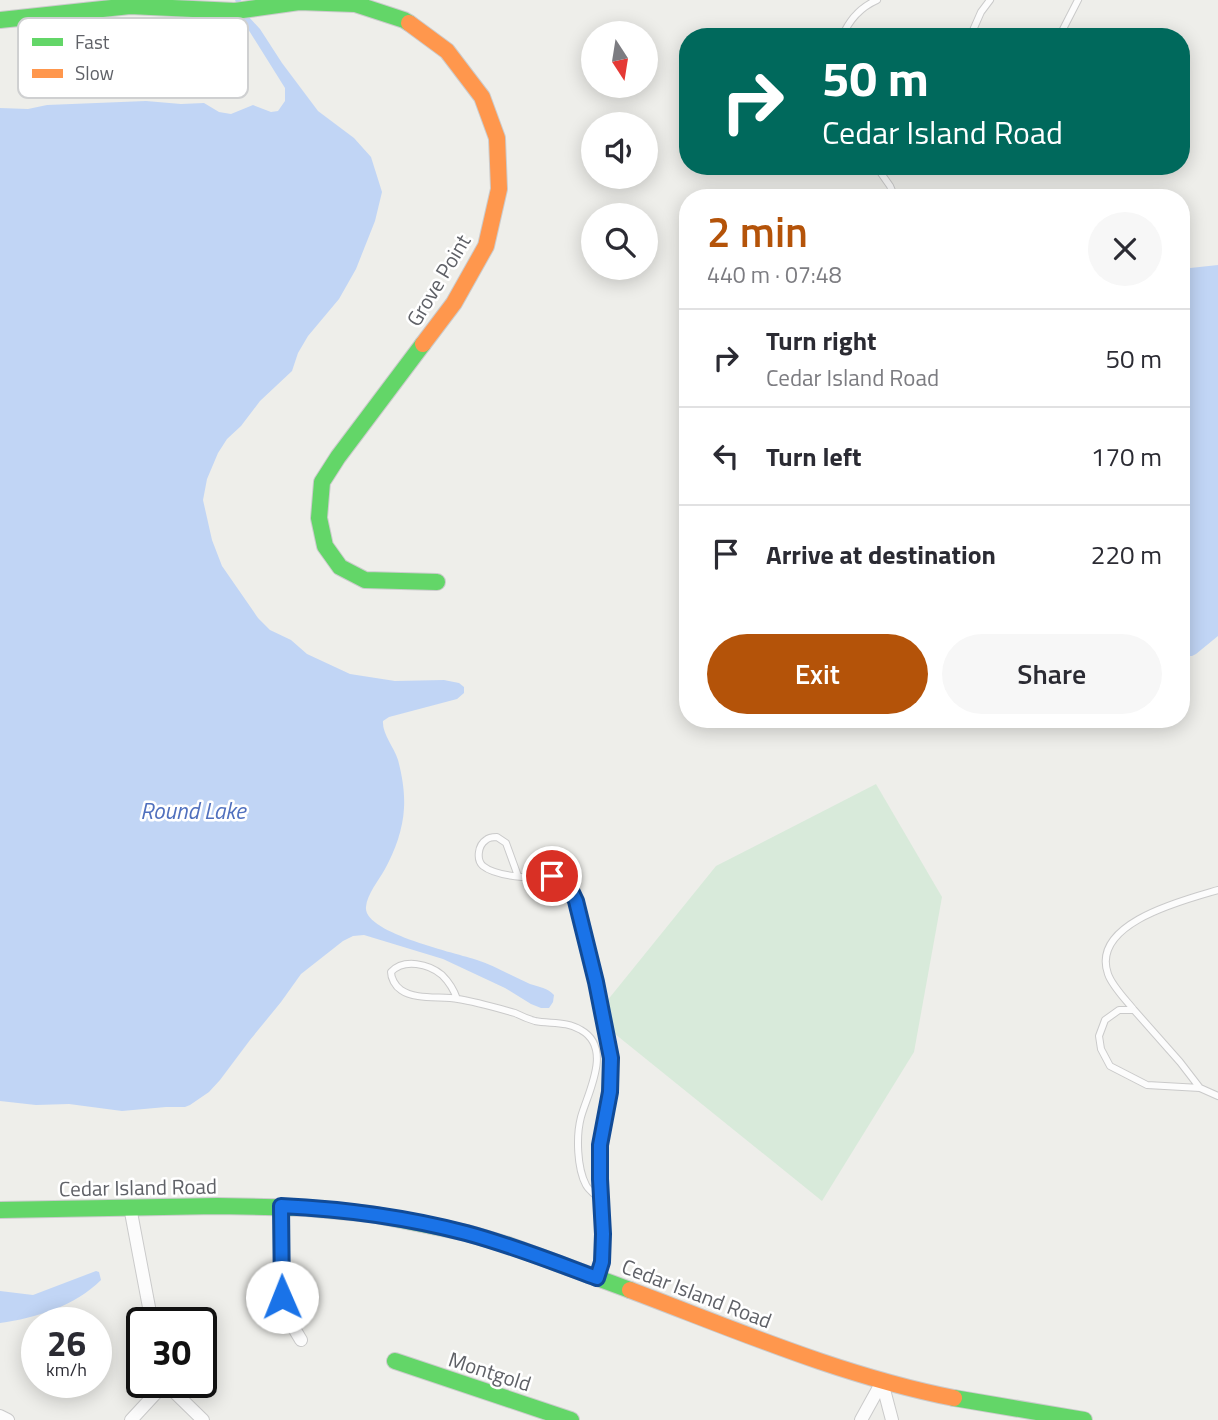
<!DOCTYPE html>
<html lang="en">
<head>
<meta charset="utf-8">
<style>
  :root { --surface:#fff; --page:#f7f7f7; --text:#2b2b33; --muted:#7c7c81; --line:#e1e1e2; --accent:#b45309 }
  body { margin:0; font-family:"Titillium Web",sans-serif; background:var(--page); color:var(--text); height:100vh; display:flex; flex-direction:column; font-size:26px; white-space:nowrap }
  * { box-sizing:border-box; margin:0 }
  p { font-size:23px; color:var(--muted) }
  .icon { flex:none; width:38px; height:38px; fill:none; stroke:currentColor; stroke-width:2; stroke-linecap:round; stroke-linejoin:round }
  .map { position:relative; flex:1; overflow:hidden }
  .side { position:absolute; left:679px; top:189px; width:511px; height:539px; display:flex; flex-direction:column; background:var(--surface); border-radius:28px; box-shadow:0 4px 18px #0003 }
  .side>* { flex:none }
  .hud { position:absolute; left:679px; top:28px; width:511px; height:147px; border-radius:28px; box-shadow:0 4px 18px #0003; background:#00695c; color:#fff; overflow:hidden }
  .needle { width:46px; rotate:168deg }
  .buttons { position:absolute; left:581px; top:21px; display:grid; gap:14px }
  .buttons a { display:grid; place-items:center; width:77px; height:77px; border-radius:50%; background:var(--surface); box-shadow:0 4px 18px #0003; font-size:35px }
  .speed { position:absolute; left:21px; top:1307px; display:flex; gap:14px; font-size:35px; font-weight:700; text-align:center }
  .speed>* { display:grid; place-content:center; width:91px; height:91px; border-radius:50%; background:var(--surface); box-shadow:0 4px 18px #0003; line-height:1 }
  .speed small { font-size:18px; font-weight:400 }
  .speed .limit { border:4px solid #111; border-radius:10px; background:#fff; color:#111 }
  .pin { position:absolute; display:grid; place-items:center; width:60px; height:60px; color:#fff; margin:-30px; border:4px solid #fff; border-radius:50%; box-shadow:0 2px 7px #0007 }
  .me { position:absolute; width:77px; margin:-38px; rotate:359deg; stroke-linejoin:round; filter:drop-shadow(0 0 5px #0008) }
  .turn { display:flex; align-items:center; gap:24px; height:147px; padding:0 28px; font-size:32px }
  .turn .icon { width:91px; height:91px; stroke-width:2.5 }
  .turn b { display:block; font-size:49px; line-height:60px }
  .round { display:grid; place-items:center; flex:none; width:74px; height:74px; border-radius:37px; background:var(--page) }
  .overview { display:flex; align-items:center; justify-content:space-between; height:119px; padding:0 28px }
  h1 { font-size:42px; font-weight:600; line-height:52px; color:var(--accent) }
  .button { display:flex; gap:14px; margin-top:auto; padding:14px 28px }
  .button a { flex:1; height:80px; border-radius:42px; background:var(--accent); color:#fff; font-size:28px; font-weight:600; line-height:80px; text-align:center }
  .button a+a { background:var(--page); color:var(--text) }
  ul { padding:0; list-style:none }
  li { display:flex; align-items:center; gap:21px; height:98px; padding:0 28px; border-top:2px solid var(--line) }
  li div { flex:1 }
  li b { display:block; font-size:26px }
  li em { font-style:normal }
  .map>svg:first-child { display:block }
  .green { fill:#d8eada }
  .water { fill:#c1d5f5 }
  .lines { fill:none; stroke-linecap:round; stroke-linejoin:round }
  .lane-casing { stroke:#cacaca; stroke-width:8 }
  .street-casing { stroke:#cacaca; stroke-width:14 }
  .fast-casing { stroke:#cbcbcc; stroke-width:18 }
  .slow-casing { stroke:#cbcbcc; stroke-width:18 }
  .lane { stroke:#fcfcfc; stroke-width:6 }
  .street { stroke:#fcfcfc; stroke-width:12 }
  .fast { stroke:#63d668; stroke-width:16 }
  .slow { stroke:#ff974d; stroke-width:16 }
  .route-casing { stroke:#114b97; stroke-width:18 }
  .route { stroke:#1a73e8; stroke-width:12 }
  .labels { text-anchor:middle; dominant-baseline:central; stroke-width:5; stroke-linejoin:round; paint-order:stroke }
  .street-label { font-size:21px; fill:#5f6167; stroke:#fff }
  .water-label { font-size:23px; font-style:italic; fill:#5070be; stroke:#fff }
  .key { fill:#fff; stroke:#cfd0d1; stroke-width:2 }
  .key-label { font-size:19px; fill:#5f6167 }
</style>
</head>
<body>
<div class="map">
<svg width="1218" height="1420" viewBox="0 0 1218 1420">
  <rect width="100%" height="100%" fill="#eeeeea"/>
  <path class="green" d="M876 784 942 897 914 1052 822 1201 594 1017 716 866Z"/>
  <path class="water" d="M235 0H241L248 16 260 29 282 63 318 111 354 138 371 157 382 192 375 221 356 269 339 299 308 336 298 353 292 371 260 401 241 426 227 439 218 453 207 479 203 500 212 540 222 566 258 618 270 630 291 640 307 654 350 674 395 681 444 680 459 683 464 687V693L457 699 389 717 383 721C382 734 394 747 398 760 402 775 405 792 404 808 403 829 395 851 385 869 379 880 367 894 366 907 363 933 457 953 477 960 495 966 512 976 530 984 539 987 548 988 554 995L553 1002 549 1008H541L531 1004 505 988 443 959 364 935 353 936 343 941 301 974 281 1002 250 1040 220 1080 209 1092 190 1105 185 1107H166L122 1111 69 1104 36 1105 0 1101V108L28 109 47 105 146 101 181 104 204 103 219 112 231 114 253 105 271 112 278 111 285 101V88L248 29Z
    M1218 265V636L1196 654 1192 656H1181V269Z
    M96 1271 99 1272 101 1280C75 1306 36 1318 0 1323V1291L33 1295Z"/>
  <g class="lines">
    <defs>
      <path id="lane" d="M842 37C849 20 861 7 877 0
        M970 37 981 12 990 0
        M1059 37 1078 0
        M876 166 890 186 895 198
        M518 876 506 843 497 837C494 837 488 838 486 840 478 845 476 860 483 866 493 874 511 876 522 877 554 877 563 868 576 901 584 936 593 971 600 1006 605 1028 612 1051 611 1074 611 1105 599 1134 600 1164 600 1201 609 1240 598 1276
        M457 999C454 990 449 982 442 975 429 964 404 958 391 972 391 978 395 986 401 990 415 1000 441 996 458 999 477 1002 497 1008 515 1013 521 1016 528 1019 535 1021 550 1024 567 1021 581 1030 613 1048 588 1092 581 1117 576 1136 577 1168 586 1185 589 1191 597 1196 601 1200
        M1134 1010C1126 1000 1112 986 1108 974 1090 923 1184 900 1218 890
        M1200 1088 1180 1062 1134 1010H1119L1105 1020 1099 1036 1101 1049 1110 1066 1147 1085 1200 1088 1218 1096"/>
      <path id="street" d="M281 1206 282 1297 289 1320 301 1340
        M130 1207 152 1323
        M164 1382 203 1420
        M882 1382 892 1420
        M0 1416 8 1420
        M131 1420 156 1393 158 1382
        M861 1420 882 1382"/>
      <path id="fast" d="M0 20 130 6 235 11 299 2 355 4 404 20 409 23
        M423 344 338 457 322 482 319 518 325 546 340 567 365 580 437 582
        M0 1210 217 1206 307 1208 371 1214 467 1233 508 1245 630 1290
        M395 1361 571 1420
        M954 1398 1084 1420"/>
      <path id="slow" d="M409 23 447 51 482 97 497 138 499 189 486 246 454 303 423 344
        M630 1290C736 1330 842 1376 954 1398"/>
    </defs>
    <use href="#lane" class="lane-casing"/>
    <use href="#street" class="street-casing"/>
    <use href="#fast" class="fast-casing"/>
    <use href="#slow" class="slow-casing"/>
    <use href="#lane" class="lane"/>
    <use href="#street" class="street"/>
    <use href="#fast" class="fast"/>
    <use href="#slow" class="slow"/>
  </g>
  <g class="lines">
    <defs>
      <path id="route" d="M282 1297 281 1206C344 1209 405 1217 466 1233 511 1245 554 1262 597 1278L602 1262 603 1234 600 1179V1145L610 1092 611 1058 596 982 576 901 567 882 561 878 552 876"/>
    </defs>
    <use href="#route" class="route-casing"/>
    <use href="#route" class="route"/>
  </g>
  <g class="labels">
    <g class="street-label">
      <text transform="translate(438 280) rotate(-59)">Grove Point</text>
      <text transform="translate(138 1187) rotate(-1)">Cedar Island Road</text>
      <text transform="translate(697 1293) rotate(21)">Cedar Island Road</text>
      <text transform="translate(490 1371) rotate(18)">Montgold</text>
    </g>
    <g class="water-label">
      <text x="193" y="810">Round Lake</text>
    </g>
  </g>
  <rect x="18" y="18" width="230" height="80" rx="10" class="key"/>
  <rect x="32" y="38" width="31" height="8" fill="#63d668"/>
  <rect x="32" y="69" width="31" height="9" fill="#ff974d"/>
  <g class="key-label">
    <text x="75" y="49">Fast</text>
    <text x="75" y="80">Slow</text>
  </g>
</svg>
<div class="buttons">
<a><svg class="needle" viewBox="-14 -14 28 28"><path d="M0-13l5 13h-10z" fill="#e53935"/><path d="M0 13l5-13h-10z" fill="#7c7c81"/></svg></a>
<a><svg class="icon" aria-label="sound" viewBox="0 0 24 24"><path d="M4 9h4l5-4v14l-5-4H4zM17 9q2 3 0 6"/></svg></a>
<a><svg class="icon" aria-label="search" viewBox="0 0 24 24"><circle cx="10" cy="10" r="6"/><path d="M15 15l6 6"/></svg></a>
</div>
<div class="speed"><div>26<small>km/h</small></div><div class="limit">30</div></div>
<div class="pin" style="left:552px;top:876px;background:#d93025"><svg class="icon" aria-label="arrive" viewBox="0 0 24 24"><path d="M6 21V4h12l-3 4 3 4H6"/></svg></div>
<svg class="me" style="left:282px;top:1297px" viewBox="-20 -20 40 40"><circle r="19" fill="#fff"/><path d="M0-13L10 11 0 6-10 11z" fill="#1a73e8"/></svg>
<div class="hud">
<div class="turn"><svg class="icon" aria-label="right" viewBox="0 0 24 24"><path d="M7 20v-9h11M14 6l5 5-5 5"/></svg><div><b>50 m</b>Cedar Island Road</div></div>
</div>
<section class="side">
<div class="overview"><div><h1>2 min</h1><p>440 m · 07:48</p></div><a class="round"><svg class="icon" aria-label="close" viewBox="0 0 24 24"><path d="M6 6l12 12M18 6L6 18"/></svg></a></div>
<ul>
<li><svg class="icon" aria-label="right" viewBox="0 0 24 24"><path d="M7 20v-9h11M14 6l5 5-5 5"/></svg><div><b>Turn right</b><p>Cedar Island Road</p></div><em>50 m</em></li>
<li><svg class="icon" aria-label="left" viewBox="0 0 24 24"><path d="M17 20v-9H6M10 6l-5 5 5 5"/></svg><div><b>Turn left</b></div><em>170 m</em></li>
<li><svg class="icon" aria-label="arrive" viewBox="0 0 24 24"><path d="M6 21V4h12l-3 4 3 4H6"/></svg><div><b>Arrive at destination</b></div><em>220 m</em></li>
</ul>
<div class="button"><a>Exit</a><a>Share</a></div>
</section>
</div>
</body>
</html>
